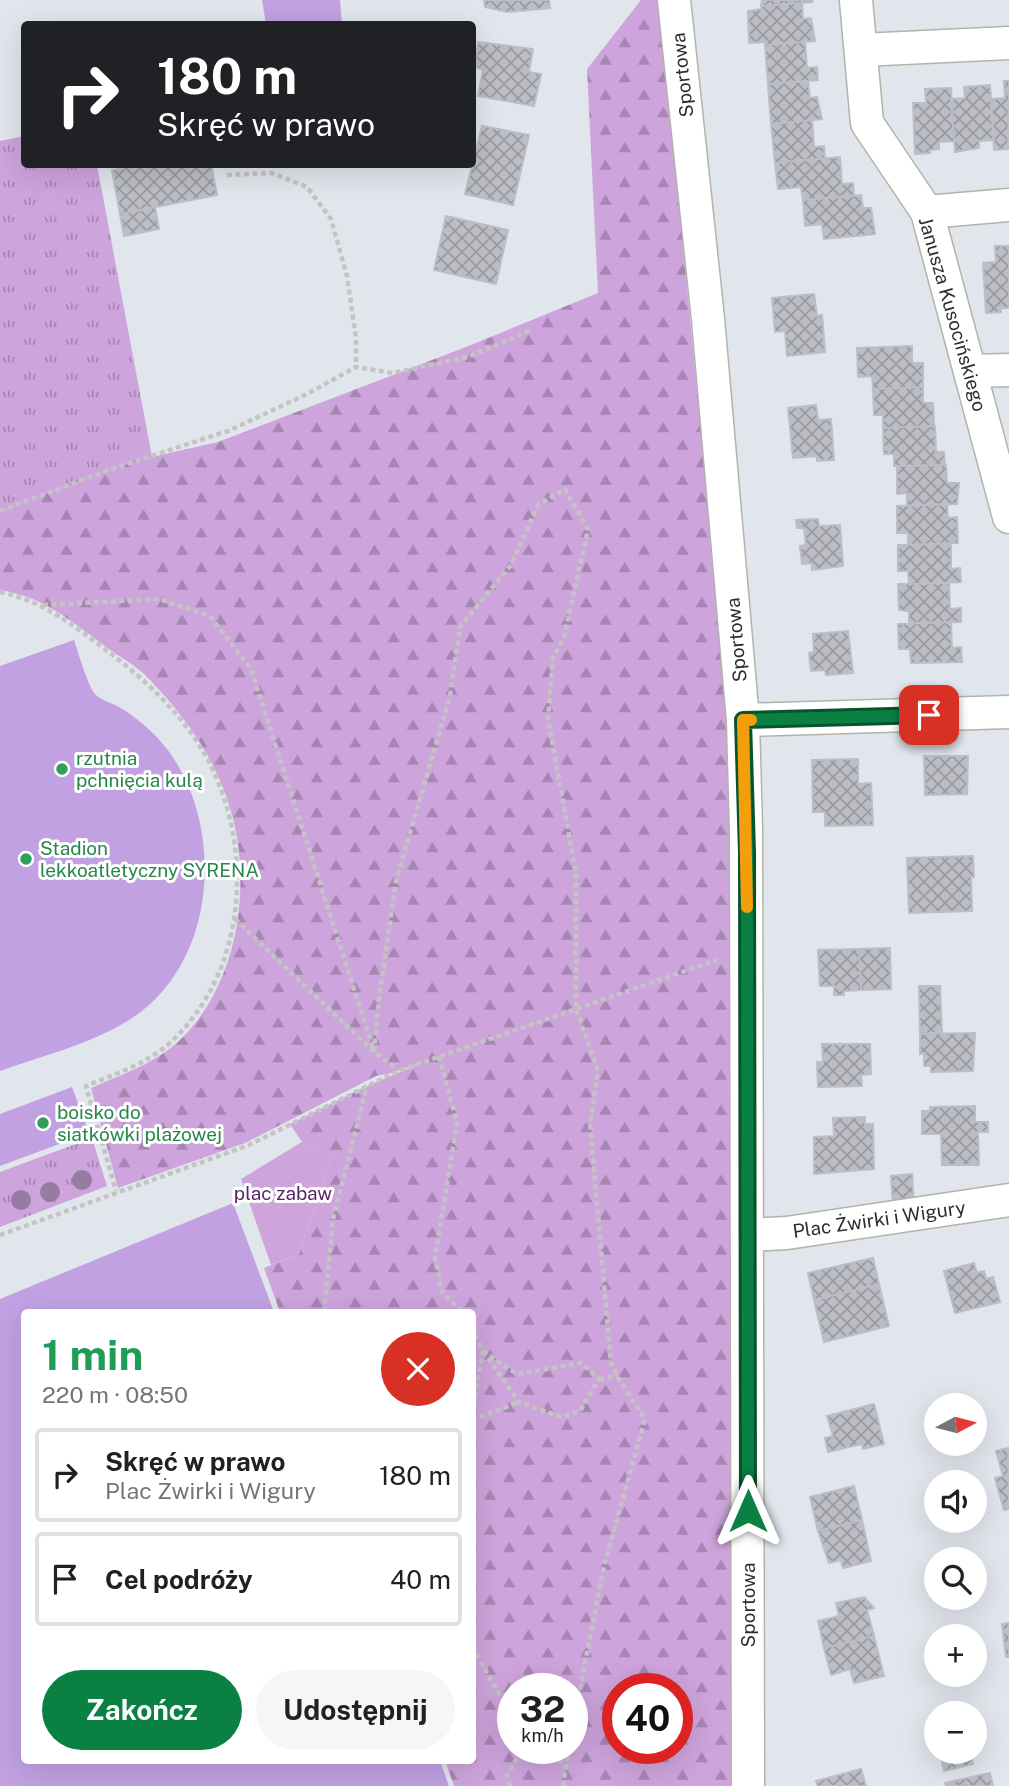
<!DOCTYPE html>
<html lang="pl">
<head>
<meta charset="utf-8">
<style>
  :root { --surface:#fff; --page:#f6f6f6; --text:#202124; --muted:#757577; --line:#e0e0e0; --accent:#0b8043 }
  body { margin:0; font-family:"Public Sans",sans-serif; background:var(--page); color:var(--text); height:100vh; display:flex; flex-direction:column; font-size:26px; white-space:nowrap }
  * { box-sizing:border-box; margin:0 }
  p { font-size:23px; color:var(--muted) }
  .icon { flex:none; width:38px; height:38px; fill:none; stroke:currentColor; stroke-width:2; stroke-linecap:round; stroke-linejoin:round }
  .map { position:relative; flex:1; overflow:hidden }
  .sheet { position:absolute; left:21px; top:1309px; width:455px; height:455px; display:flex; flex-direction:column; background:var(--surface); border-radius:7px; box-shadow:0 7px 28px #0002 }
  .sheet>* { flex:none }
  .guide { position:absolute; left:21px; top:21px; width:455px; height:147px; border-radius:7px; box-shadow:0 7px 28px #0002; background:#202124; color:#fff; overflow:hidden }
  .needle { width:46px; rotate:83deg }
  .tools { position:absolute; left:924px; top:1393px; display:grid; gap:14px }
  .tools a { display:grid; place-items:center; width:63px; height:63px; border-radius:50%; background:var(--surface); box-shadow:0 7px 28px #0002; font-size:35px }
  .speed { position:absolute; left:497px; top:1673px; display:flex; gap:14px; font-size:35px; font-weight:700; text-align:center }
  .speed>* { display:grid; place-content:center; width:91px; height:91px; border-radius:50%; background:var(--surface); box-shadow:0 7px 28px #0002; line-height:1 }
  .speed small { font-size:18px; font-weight:400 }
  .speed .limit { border:10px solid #d22; background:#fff; color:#111 }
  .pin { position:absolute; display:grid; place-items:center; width:60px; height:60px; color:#fff; margin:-30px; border-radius:14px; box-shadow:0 4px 10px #0006 }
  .me { position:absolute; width:77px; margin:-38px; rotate:0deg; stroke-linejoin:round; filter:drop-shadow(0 0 5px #0008) }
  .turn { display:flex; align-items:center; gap:24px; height:147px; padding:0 21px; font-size:32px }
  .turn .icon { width:91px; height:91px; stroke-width:2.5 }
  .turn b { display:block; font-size:49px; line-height:60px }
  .round { display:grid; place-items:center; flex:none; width:74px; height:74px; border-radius:37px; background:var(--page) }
  .overview { display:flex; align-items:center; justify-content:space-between; height:119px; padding:0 21px }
  h1 { font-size:42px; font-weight:700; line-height:52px; color:#1e9e55 }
  .button { display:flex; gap:14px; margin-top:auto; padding:14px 21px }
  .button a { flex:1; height:80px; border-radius:42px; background:var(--accent); color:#fff; font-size:28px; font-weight:700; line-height:80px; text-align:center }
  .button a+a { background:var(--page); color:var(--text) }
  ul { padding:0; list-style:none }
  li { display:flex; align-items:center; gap:21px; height:94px; margin:0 14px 10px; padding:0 7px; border:4px solid var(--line); border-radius:7px }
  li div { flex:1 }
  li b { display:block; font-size:26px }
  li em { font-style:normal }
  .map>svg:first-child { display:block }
  .grass { fill:url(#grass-tufts) }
  .forest { fill:url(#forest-firs); fill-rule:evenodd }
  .park { fill:#cda4dc }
  .pitch { fill:#c1a1e2 }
  .building { fill:url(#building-cross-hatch); stroke:#bbbec8; stroke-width:2 }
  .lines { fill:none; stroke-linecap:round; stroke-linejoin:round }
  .minor-casing { stroke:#b4b3aa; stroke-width:35 }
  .path { stroke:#c4c4c4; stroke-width:4.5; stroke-dasharray:5 3.5; stroke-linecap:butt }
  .minor { stroke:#fff; stroke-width:32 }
  .tree { fill:#977ba1 }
  .route-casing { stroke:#07532c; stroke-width:18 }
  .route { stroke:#0b8043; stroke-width:12 }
  .slow { stroke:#f59e0b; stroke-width:12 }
  .leisure-dot { fill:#2e9e5b; stroke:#fff; stroke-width:2.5 }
  .labels { text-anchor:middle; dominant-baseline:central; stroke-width:6; stroke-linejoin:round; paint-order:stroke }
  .street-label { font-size:19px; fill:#2d2d2d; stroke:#fff }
  .leisure-label { font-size:19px; fill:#27864d; stroke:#fff; text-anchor:start }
  .park-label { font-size:19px; fill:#5a2463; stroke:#fff }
</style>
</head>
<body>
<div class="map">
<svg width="1009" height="1786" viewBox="0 0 1009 1786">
  <defs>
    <pattern id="grass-tufts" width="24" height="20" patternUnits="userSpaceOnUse" patternTransform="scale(1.75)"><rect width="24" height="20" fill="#cda4dc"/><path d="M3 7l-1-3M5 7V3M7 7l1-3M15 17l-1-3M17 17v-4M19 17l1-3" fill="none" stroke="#a786b3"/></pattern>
    <pattern id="forest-firs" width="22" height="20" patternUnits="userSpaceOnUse" patternTransform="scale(1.75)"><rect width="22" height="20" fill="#cda4dc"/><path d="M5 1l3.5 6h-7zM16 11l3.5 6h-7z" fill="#a786b3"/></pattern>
    <pattern id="building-cross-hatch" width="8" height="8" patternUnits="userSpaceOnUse" patternTransform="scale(1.75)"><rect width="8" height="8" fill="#bdbec5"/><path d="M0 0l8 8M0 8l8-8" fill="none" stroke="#9a9ba0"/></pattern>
  </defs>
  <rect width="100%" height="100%" fill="#e1e5ec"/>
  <path class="grass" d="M24 136V164L97 165 152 457 111 469 0 511V141Z
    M92 1138 107 1186 0 1227V1172Z"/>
  <path class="forest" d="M641 0H659L724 666 732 819 731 1786H454L445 1761 472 1760V1312H280L264 1268 299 1254 331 1156 302 1142 290 1124 367 1086 421 1063 392 1073 376 1076 245 1143 118 1188 91 1088C123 1074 157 1063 183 1037 213 1007 230 965 237 924 252 825 217 749 149 679 137 666 120 657 106 647 73 622 42 596 0 590V511L111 469 152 457 218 442 466 347 598 293 587 69ZM513 1689H572V1748H513ZM618 1689H677V1748H618Z"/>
  <path class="park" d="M302 1142 331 1156 299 1254 271 1265 241 1179Z"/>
  <path class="pitch" d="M262 0H340L342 24H266Z
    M74 640C78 652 88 686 95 694 100 700 112 703 119 707 138 718 156 734 170 753 226 832 216 966 129 1020 91 1044 42 1056 0 1071V666Z
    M72 1087 89 1133 0 1166V1114Z
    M233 1203 274 1312H24V1760L440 1761 449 1786H0V1299Z"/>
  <path class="building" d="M484 0H549L550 8 507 12 485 7Z
    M762 0H812V2L761 6Z
    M802 3 803 19 811 18 815 41 765 45V42L749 43 748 11 762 9 761 6Z
    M478 42 533 49 529 72 541 74 534 106 478 96 483 70 475 67Z
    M805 42 807 68 817 67 818 80 768 84 765 45Z
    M808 81 810 98 817 97 822 119 771 124 768 84Z
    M1004 81H1009L1008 149 994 150 991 99 1005 98Z
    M990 85 994 140 979 141V148L955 152 951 99 965 98 964 87Z
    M951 88 954 141 939 142V149L929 150 930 153 915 154 913 103H926L925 89Z
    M812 120 814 147 824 146 825 158 775 163 771 124Z
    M482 126 529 135 513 205 465 194Z
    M840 157 842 184 853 183 854 196 803 200 801 187 778 189 775 163Z
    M143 164H211L217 195 120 214 112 170Z
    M861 195 863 208H871L875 234 824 239 822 224 805 226 803 200Z
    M155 207 159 229 124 236 120 214Z
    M446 216 508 230 496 284 434 270Z
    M995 246H1009V308H1000L1001 312 986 313 983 263 996 262Z
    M814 294 817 316 822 315 825 352 787 356 785 331 775 332 772 298Z
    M912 346V363H923V387L873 389 872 376 858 377 857 348Z
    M923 387V403H933L934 426 883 428V415H874L873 389Z
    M816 405 818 420 831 419 834 460 817 461V456L793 458 788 408Z
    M935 426 936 452H944L945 465 894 466V454H884L883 428Z
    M946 465 947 483H959L957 504 907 506V493L897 494V466Z
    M947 504 948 518 957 517 958 543 908 545V533H897V506Z
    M818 519 819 526 840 525 843 566 812 570V563L802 564 800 546 806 545 804 528H797L796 520Z
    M951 544V569L960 568 961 582 909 584 908 571H898V545Z
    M949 583 950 609 961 608V622L909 623V611L899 610 898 584Z
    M951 622 952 648 961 647 962 662 911 663 910 649H899L898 624Z
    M848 631 853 673 826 675 825 670 811 671 809 653 814 652 813 634Z
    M924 756H968L967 794 925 795Z
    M858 759V784L871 783 873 825 825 826V812H813L812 760Z
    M973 856 974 877H971L972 911 909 913 907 858Z
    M890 948 891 989 861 990 859 949Z
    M859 949 861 990 844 991V995H834V986H820L818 950Z
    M919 986H940L942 1033 920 1034Z
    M975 1033 973 1071 931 1072V1066H924V1053L920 1054V1034Z
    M822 1044H870L871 1074 861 1075 862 1086 818 1087 817 1062H823Z
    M975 1106V1122H988V1132H978L979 1165H942L941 1134H922V1111H930V1107Z
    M865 1117V1124H873L874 1169 814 1174V1137L834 1136 833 1118Z
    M912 1174 914 1204 893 1206 891 1176Z
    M873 1258 879 1284 814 1300 808 1273Z
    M974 1263 977 1273 984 1271 986 1279 993 1277 1000 1302 955 1313 944 1271Z
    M879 1284 889 1326 824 1342 814 1300Z
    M874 1404 884 1444 863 1449 862 1444 828 1452 825 1438 833 1436 827 1416Z
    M1008 1448 1009 1509 1004 1510 995 1478 1003 1476 996 1451Z
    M854 1486 862 1520 818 1531 810 1497Z
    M862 1520 871 1561 843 1568 841 1560 829 1563 818 1531Z
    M864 1597 874 1608 867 1610 874 1636 824 1648 818 1621 839 1616 836 1603Z
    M1009 1623V1657H1006L1002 1624Z
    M874 1636 884 1676 854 1683 850 1669 831 1675 824 1648Z
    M940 1752H971L973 1764 944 1771Z
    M861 1769 866 1786H818L816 1781Z
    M990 1773 993 1786H946L945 1783Z"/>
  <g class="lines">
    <defs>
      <path id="minor" d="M674 0 708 319 743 720 746 829 748 1786
        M856 0 867 123 927 212 1009 517
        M861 50 1009 43
        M927 212 1009 205
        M970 371 1009 370
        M743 720 1009 712
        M748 1235 787 1233 1009 1200"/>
    </defs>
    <use href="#minor" class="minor-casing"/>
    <path class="path" d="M227 175 272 173 307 187 331 219 347 276 356 338V367
      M0 511 111 469 228 431 305 395 356 367 393 373 468 357 531 330
      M0 592C41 600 73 625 106 650 145 679 183 715 207 758 254 846 248 967 174 1039 150 1063 117 1073 86 1086L116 1191
      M43 605 159 599 210 616 251 669 373 1048
      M235 919 374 1052 398 1070
      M374 1052 379 999 396 881 450 696 460 627 511 565 538 505 565 489 588 530 564 637 553 658 548 719 576 873V1009L598 1071 590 1124 611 1363 617 1376 645 1419 603 1570 572 1730
      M439 1056 457 1123 435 1257 442 1292 462 1312
      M0 1235 249 1145 398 1071 717 960
      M324 1312 333 1219 367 1086
      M472 1327 483 1351 472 1412
      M483 1351 517 1374 581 1363 599 1379 580 1411 561 1417 519 1402Z
      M599 1379 617 1376
      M472 1420 519 1402
      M472 1647 513 1718
      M536 1748 566 1764
      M510 1786 507 1776 522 1748
      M563 1786 569 1748"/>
    <use href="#minor" class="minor"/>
  </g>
  <g class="tree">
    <circle cx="82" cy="1180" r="10"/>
    <circle cx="50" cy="1192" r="10"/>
    <circle cx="21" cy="1200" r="10"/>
  </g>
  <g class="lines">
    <defs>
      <path id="route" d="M748 1511 747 853 743 720 929 715"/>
    </defs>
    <use href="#route" class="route-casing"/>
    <use href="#route" class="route"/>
    <path class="slow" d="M747 907 743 720H751"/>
  </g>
  <g class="leisure-dot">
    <circle cx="62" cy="769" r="7"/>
    <circle cx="26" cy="859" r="7"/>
    <circle cx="43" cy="1123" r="7"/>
  </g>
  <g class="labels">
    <g class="street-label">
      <text transform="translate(682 75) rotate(-96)">Sportowa</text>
      <text transform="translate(953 314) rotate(74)">Janusza Kusocińskiego</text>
      <text transform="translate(736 640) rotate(-95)">Sportowa</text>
      <text transform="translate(879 1219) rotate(-8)">Plac Żwirki i Wigury</text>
      <text transform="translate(748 1605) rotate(-90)">Sportowa</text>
    </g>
    <g class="leisure-label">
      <text x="76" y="758">rzutnia<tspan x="76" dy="22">pchnięcia kulą</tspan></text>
      <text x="40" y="848">Stadion<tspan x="40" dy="22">lekkoatletyczny SYRENA</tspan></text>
      <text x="57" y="1112">boisko do<tspan x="57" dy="22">siatkówki plażowej</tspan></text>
    </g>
    <g class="park-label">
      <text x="283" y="1193">plac zabaw</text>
    </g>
  </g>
</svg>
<div class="tools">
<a><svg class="needle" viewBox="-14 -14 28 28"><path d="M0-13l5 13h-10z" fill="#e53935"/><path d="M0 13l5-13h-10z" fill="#757577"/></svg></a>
<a><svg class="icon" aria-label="sound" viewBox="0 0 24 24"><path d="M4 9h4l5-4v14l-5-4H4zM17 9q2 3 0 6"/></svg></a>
<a><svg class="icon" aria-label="search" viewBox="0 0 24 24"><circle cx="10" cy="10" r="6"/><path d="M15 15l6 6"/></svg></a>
<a>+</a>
<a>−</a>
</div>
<div class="speed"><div>32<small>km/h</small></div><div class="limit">40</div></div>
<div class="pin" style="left:929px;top:715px;background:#d93025"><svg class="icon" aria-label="arrive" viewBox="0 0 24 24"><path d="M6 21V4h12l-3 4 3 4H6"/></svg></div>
<svg class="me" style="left:748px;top:1511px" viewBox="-20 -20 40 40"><path d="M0-17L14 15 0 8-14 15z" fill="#0b8043" stroke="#fff" stroke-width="4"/></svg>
<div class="guide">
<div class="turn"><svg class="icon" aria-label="right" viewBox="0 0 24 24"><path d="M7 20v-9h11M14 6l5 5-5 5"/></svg><div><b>180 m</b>Skręć w prawo</div></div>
</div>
<section class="sheet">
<div class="overview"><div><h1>1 min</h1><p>220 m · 08:50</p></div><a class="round" style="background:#d93025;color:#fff"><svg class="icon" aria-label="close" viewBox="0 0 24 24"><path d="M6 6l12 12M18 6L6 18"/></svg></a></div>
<ul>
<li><svg class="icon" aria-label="right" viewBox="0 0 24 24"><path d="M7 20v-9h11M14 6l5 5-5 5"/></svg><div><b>Skręć w prawo</b><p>Plac Żwirki i Wigury</p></div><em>180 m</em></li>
<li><svg class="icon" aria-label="arrive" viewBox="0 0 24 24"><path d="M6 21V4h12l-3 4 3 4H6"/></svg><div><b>Cel podróży</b></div><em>40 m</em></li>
</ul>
<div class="button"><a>Zakończ</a><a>Udostępnij</a></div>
</section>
</div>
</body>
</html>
